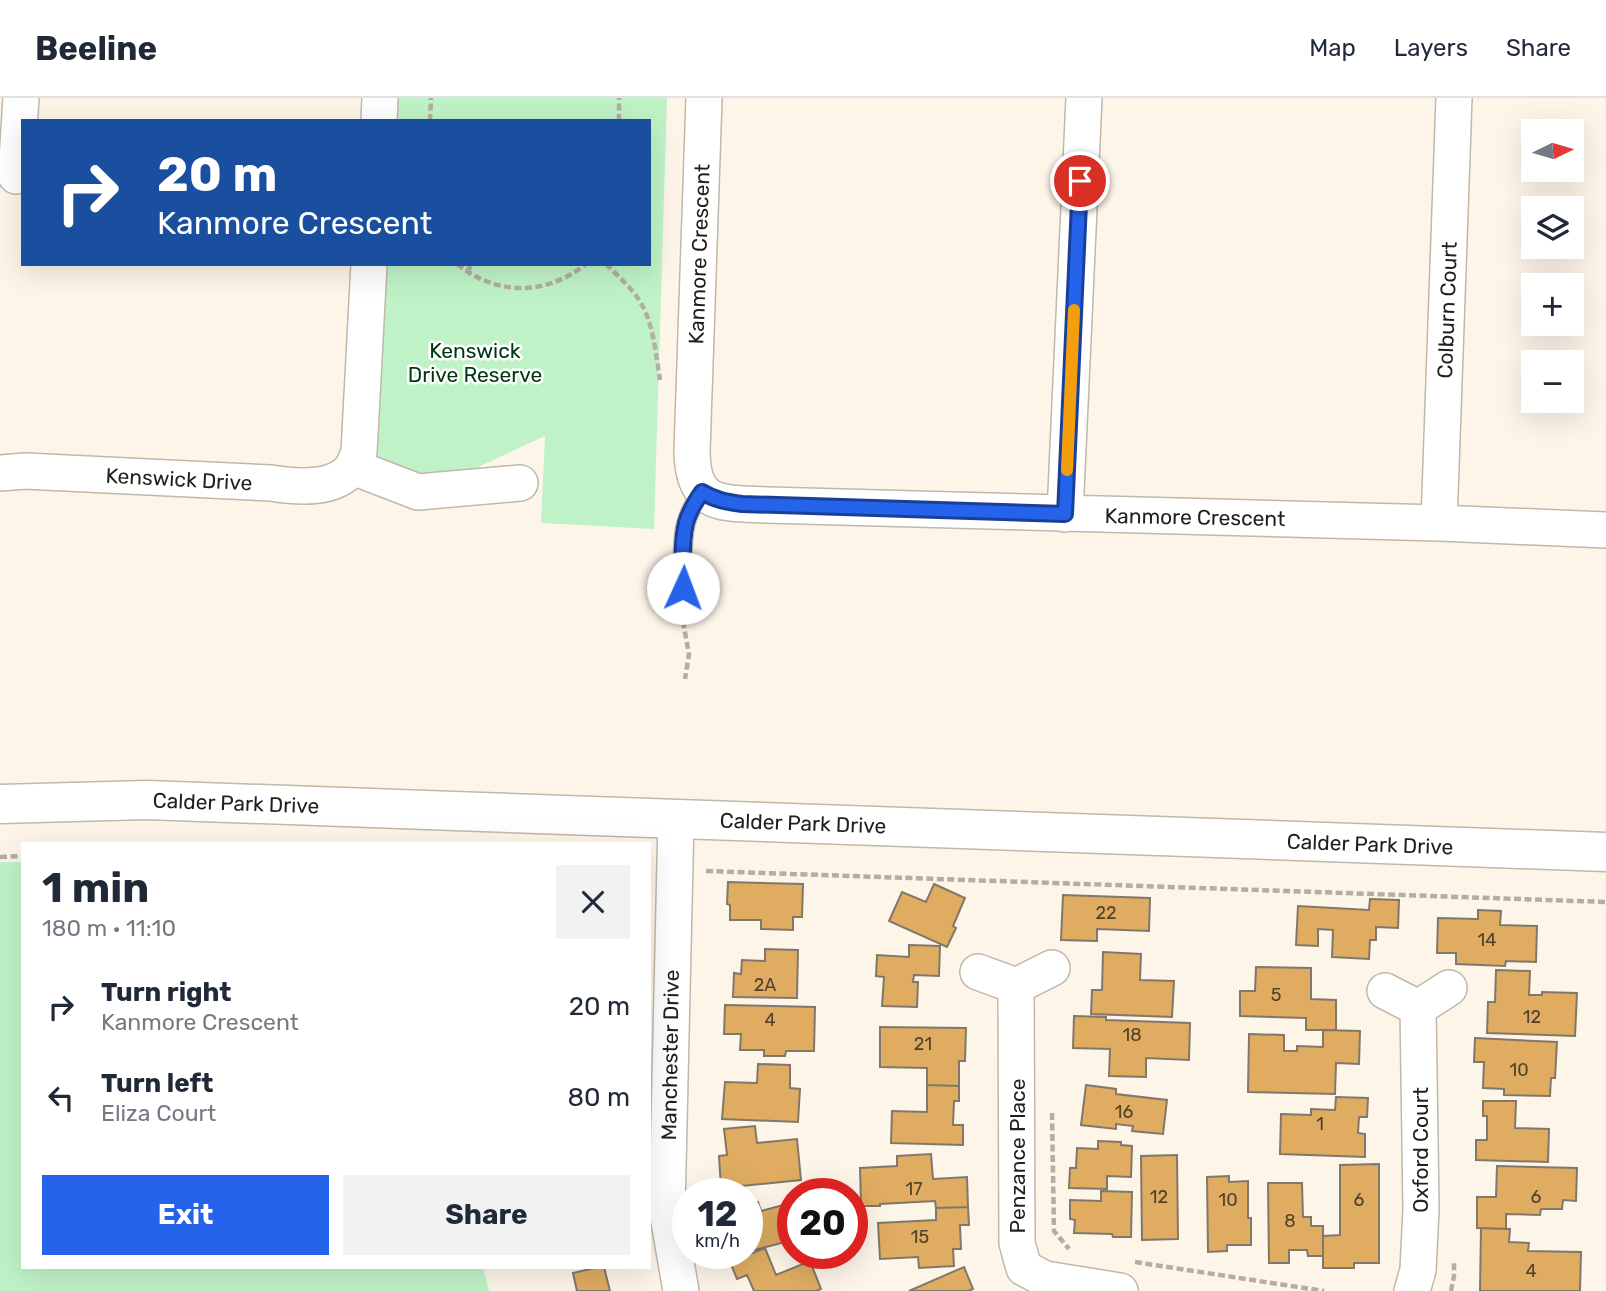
<!DOCTYPE html>
<html lang="en">
<head>
<meta charset="utf-8">
<style>
  :root { --surface:#fff; --page:#f2f2f3; --text:#1f2937; --muted:#747a83; --line:#e0e1e3; --accent:#2563eb }
  body { margin:0; font-family:Rubik,sans-serif; background:var(--page); color:var(--text); height:100vh; display:flex; flex-direction:column; font-size:26px; white-space:nowrap }
  * { box-sizing:border-box; margin:0 }
  p { font-size:23px; color:var(--muted) }
  .icon { flex:none; width:38px; height:38px; fill:none; stroke:currentColor; stroke-width:2; stroke-linecap:round; stroke-linejoin:round }
  .map { position:relative; flex:1; overflow:hidden }
  .details { position:absolute; left:21px; top:744px; width:630px; height:427px; display:flex; flex-direction:column; background:var(--surface); border-radius:0px; box-shadow:0 7px 28px #0002 }
  .details>* { flex:none }
  .guide { position:absolute; left:21px; top:21px; width:630px; height:147px; border-radius:0px; box-shadow:0 7px 28px #0002; background:#1a4fa0; color:#fff; overflow:hidden }
  .needle { width:46px; rotate:85deg }
  .controls { position:absolute; left:1521px; top:21px; display:grid; gap:14px }
  .controls a { display:grid; place-items:center; width:63px; height:63px; border-radius:0px; background:var(--surface); box-shadow:0 7px 28px #0002; font-size:35px }
  .speed { position:absolute; left:672px; top:1080px; display:flex; gap:14px; font-size:35px; font-weight:700; text-align:center }
  .speed>* { display:grid; place-content:center; width:91px; height:91px; border-radius:50%; background:var(--surface); box-shadow:0 7px 28px #0002; line-height:1 }
  .speed small { font-size:18px; font-weight:400 }
  .speed .limit { border:10px solid #d22; background:#fff; color:#111 }
  .pin { position:absolute; display:grid; place-items:center; width:60px; height:60px; color:#fff; margin:-30px; border:4px solid #fff; border-radius:50%; box-shadow:0 2px 7px #0007 }
  .me { position:absolute; width:77px; margin:-38px; rotate:2deg; stroke-linejoin:round; filter:drop-shadow(0 0 5px #0008) }
  .turn { display:flex; align-items:center; gap:24px; height:147px; padding:0 21px; font-size:32px }
  .turn .icon { width:91px; height:91px; stroke-width:2.5 }
  .turn b { display:block; font-size:49px; line-height:60px }
  .round { display:grid; place-items:center; flex:none; width:74px; height:74px; border-radius:0px; background:var(--page) }
  .summary { display:flex; align-items:center; justify-content:space-between; height:119px; padding:0 21px }
  h1 { font-size:42px; font-weight:700; line-height:52px }
  .primary-button { display:flex; gap:14px; margin-top:auto; padding:14px 21px }
  .primary-button a { flex:1; height:80px; border-radius:0px; background:var(--accent); color:#fff; font-size:28px; font-weight:700; line-height:80px; text-align:center }
  .primary-button a+a { background:var(--page); color:var(--text) }
  ul { padding:0; list-style:none }
  li { display:flex; align-items:center; gap:21px; height:91px; padding:0 21px }
  li div { flex:1 }
  li b { display:block; font-size:26px }
  li em { font-style:normal }
  header { display:flex; align-items:center; gap:42px; box-sizing:border-box; height:98px; padding:0 35px; background:var(--surface); border-bottom:2px solid var(--line) }
  header strong { font-size:33px }
  nav { display:flex; gap:38px; margin-inline-start:auto; font-size:24px }
  .map>svg:first-child { display:block }
  .green { fill:#bff3c7 }
  .building { fill:#dfac62; stroke:#81776a; stroke-width:2 }
  .lines { fill:none; stroke-linecap:round; stroke-linejoin:round }
  .service-casing { stroke:#c2b7a9; stroke-width:20 }
  .minor-casing { stroke:#c2b7a9; stroke-width:38 }
  .tertiary-casing { stroke:#c2b7a9; stroke-width:41 }
  .path { stroke:#b4ada3; stroke-width:4.5; stroke-dasharray:7 3.5; stroke-linecap:butt }
  .service { stroke:#fff; stroke-width:18 }
  .minor { stroke:#fff; stroke-width:35 }
  .tertiary { stroke:#fff; stroke-width:38 }
  .route-casing { stroke:#184099; stroke-width:18 }
  .route { stroke:#2563eb; stroke-width:12 }
  .slow { stroke:#f59e0b; stroke-width:12 }
  .labels { text-anchor:middle; dominant-baseline:central; stroke-width:5; stroke-linejoin:round; paint-order:stroke }
  .number-label { font-size:18px; fill:#51422b }
  .street-label { font-size:21px; fill:#221e19; stroke:#fff }
  .park-label { font-size:21px; fill:#003611; stroke:#fff }
</style>
</head>
<body>
<header>
<strong>Beeline</strong>
<nav><a>Map</a><a>Layers</a><a>Share</a></nav>
</header>
<div class="map">
<svg width="1606" height="1193" viewBox="0 0 1606 1193">
  <rect width="100%" height="100%" fill="#fef5e9"/>
  <path class="green" d="M394 0H667L654 431 541 425 545 338 465 375 399 379 374 355 384 166H649V23H392Z
    M0 764H23V1169H483L489 1193H0Z"/>
  <path class="building" d="M728 784 803 786 802 819H793V832L761 831V822H730V807L727 806Z
    M934 786 965 800 953 828 956 830 947 849 889 823 902 794 926 804Z
    M1063 797 1150 800 1149 833 1097 831V843L1061 842Z
    M1370 801 1399 802 1398 830 1376 829V842H1370L1369 861 1332 859 1333 832 1318 831V848L1296 847 1298 808 1369 812Z
    M1478 812 1501 813 1500 827 1537 828 1536 864 1506 863 1505 868 1456 866V855H1437L1438 820 1478 821Z
    M909 847 940 848 939 878 914 877 913 884H918L917 909 882 908 884 879 876 878 877 857 909 859Z
    M765 851 798 852 797 900 733 899 734 875 741 876 742 862 765 863Z
    M1103 854 1141 856 1140 882 1174 883 1172 919 1091 916 1092 892H1102Z
    M1256 869 1311 870V901L1336 902V932H1306V920L1240 918V893H1255Z
    M1496 872 1530 873 1529 897H1542V894L1577 895 1575 938 1487 935 1488 904H1495Z
    M725 907 815 909 814 953H786L785 958H764V952H740L741 936H724Z
    M1074 918 1106 919V922L1190 925 1189 962 1146 960V979L1109 978 1110 951 1073 950Z
    M880 929 966 930 965 963H959V988L927 987V970L880 969Z
    M1323 932 1360 933 1359 966 1336 965 1335 996 1248 994 1249 936 1284 937V953H1297V948L1323 949Z
    M1475 940 1557 944 1555 980H1551L1550 998 1504 997V991L1483 990 1484 964H1474Z
    M758 966 790 967V990L800 991 798 1024 722 1021 725 984 757 985Z
    M927 987 959 988V1003H954L953 1027H963V1047L891 1045 892 1013 927 1014Z
    M1086 987 1116 991V996L1167 1002 1163 1036 1132 1033 1133 1028 1116 1026V1031L1081 1027Z
    M1336 999 1368 1000 1367 1019H1359L1358 1035 1365 1036V1059L1280 1056 1281 1016 1311 1017V1011L1335 1012Z
    M1483 1003H1516L1515 1030 1549 1031 1548 1064 1476 1062V1042H1487V1018H1483Z
    M755 1028 757 1045 797 1041 801 1082 721 1090 719 1058 727 1057 724 1031Z
    M1098 1043 1121 1044V1047L1132 1048 1131 1079 1107 1078V1091L1069 1090 1070 1070H1076L1077 1050 1098 1051Z
    M931 1056 933 1081 967 1079 968 1109 936 1110 935 1103 880 1106V1108H861L860 1070 897 1068V1058Z
    M1177 1057 1178 1141 1142 1142 1141 1058Z
    M1379 1066V1165H1354V1170H1323V1138L1340 1137V1067Z
    M1497 1068 1577 1070 1576 1103 1563 1102 1562 1111H1541L1540 1117 1506 1116V1131L1477 1130V1099H1496Z
    M1229 1078V1084L1248 1083V1120H1251V1147H1227V1153L1208 1154 1207 1079Z
    M1268 1085H1302L1303 1119H1311V1128H1323V1158H1308L1307 1152H1289V1165H1269Z
    M1101 1093 1132 1094 1131 1139H1113L1112 1136 1074 1135 1075 1122 1070 1121V1102L1101 1103Z
    M758 1104 761 1113 787 1106 793 1129V1142L747 1154V1107Z
    M968 1109 969 1127H960L961 1151H953L954 1168 919 1170 918 1159 880 1161 878 1125 936 1122V1110Z
    M1481 1130 1510 1131 1509 1144 1529 1145 1528 1153 1581 1154 1580 1193H1480Z
    M765 1150 776 1177 810 1163 821 1191 816 1193H754L747 1177 737 1181 730 1164Z
    M599 1169H604L610 1193H577L573 1175Z
    M964 1169 973 1191 968 1193H909Z"/>
  <g class="lines">
    <defs>
      <path id="service" d="M683 490C683 469 681 445 686 425 689 414 695 404 702 394"/>
      <path id="minor" d="M704 0 692 354C693 409 721 405 767 407L1439 425 1606 432
        M379 23 380 0
        M16 78 21 0
        M353 369 418 394 520 385
        M0 375 25 373 271 385C296 389 334 393 352 370 355 365 357 359 359 354L369 166
        M1065 416 1084 0
        M1439 425 1454 0
        M676 720 667 1112 681 1193
        M978 874 1016 888 1052 870
        M1016 888 1017 1145 1024 1170 1045 1181 1120 1193
        M1385 893 1418 910 1449 890
        M1412 1193 1418 1172 1421 1111 1418 910"/>
      <path id="tertiary" d="M0 706 146 702 1606 754"/>
    </defs>
    <use href="#service" class="service-casing"/>
    <use href="#minor" class="minor-casing"/>
    <use href="#tertiary" class="tertiary-casing"/>
    <path class="path" d="M430 23 431 0
      M619 23V0
      M457 166C497 198 546 198 586 166
      M606 166C619 179 634 192 642 207 654 229 656 258 660 282
      M467 174 472 166
      M681 513 689 556 685 581
      M0 759 23 758
      M706 773 1606 804
      M1052 1015 1054 1133 1069 1151
      M1135 1164 1324 1193
      M1451 1193 1454 1178V1163"/>
    <use href="#service" class="service"/>
    <use href="#minor" class="minor"/>
    <use href="#tertiary" class="tertiary"/>
  </g>
  <g class="lines">
    <defs>
      <path id="route" d="M683 490C683 469 681 445 686 425 689 414 695 404 702 394 715 402 727 404 742 406L1065 416 1080 83"/>
    </defs>
    <use href="#route" class="route-casing"/>
    <use href="#route" class="route"/>
    <path class="slow" d="M1067 372 1074 212"/>
  </g>
  <g class="labels">
    <g class="number-label">
      <text x="1106" y="815">22</text>
      <text x="1487" y="842">14</text>
      <text x="765" y="887">2A</text>
      <text x="1276" y="897">5</text>
      <text x="1532" y="919">12</text>
      <text x="770" y="922">4</text>
      <text x="1132" y="937">18</text>
      <text x="923" y="946">21</text>
      <text x="1519" y="972">10</text>
      <text x="1124" y="1014">16</text>
      <text x="1320" y="1026">1</text>
      <text x="914" y="1091">17</text>
      <text x="1159" y="1099">12</text>
      <text x="1536" y="1099">6</text>
      <text x="1228" y="1102">10</text>
      <text x="1359" y="1102">6</text>
      <text x="1290" y="1123">8</text>
      <text x="920" y="1139">15</text>
      <text x="1531" y="1173">4</text>
    </g>
    <g class="street-label">
      <text transform="translate(699 156) rotate(-88)">Kanmore Crescent</text>
      <text transform="translate(1447 212) rotate(-88)">Colburn Court</text>
      <text transform="translate(179 381) rotate(3)">Kenswick Drive</text>
      <text transform="translate(1195 419) rotate(1)">Kanmore Crescent</text>
      <text transform="translate(236 705) rotate(2)">Calder Park Drive</text>
      <text transform="translate(803 725) rotate(2)">Calder Park Drive</text>
      <text transform="translate(1370 746) rotate(2)">Calder Park Drive</text>
      <text transform="translate(670 957) rotate(-89)">Manchester Drive</text>
      <text transform="translate(1420 1052) rotate(-90)">Oxford Court</text>
      <text transform="translate(1017 1058) rotate(-90)">Penzance Place</text>
    </g>
    <g class="park-label">
      <text x="475" y="252">Kenswick<tspan x="475" dy="24">Drive Reserve</tspan></text>
    </g>
  </g>
</svg>
<div class="controls">
<a><svg class="needle" viewBox="-14 -14 28 28"><path d="M0-13l5 13h-10z" fill="#e53935"/><path d="M0 13l5-13h-10z" fill="#747a83"/></svg></a>
<a><svg class="icon" aria-label="layers" viewBox="0 0 24 24"><path d="M12 4l9 5-9 5-9-5zM3 14l9 5 9-5"/></svg></a>
<a>+</a>
<a>−</a>
</div>
<div class="speed"><div>12<small>km/h</small></div><div class="limit">20</div></div>
<div class="pin" style="left:1080px;top:83px;background:#d93025"><svg class="icon" aria-label="arrive" viewBox="0 0 24 24"><path d="M6 21V4h12l-3 4 3 4H6"/></svg></div>
<svg class="me" style="left:683px;top:490px" viewBox="-20 -20 40 40"><circle r="19" fill="#fff"/><path d="M0-13L10 11 0 6-10 11z" fill="#2563eb"/></svg>
<div class="guide">
<div class="turn"><svg class="icon" aria-label="right" viewBox="0 0 24 24"><path d="M7 20v-9h11M14 6l5 5-5 5"/></svg><div><b>20 m</b>Kanmore Crescent</div></div>
</div>
<section class="details">
<div class="summary"><div><h1>1 min</h1><p>180 m · 11:10</p></div><a class="round"><svg class="icon" aria-label="close" viewBox="0 0 24 24"><path d="M6 6l12 12M18 6L6 18"/></svg></a></div>
<ul>
<li><svg class="icon" aria-label="right" viewBox="0 0 24 24"><path d="M7 20v-9h11M14 6l5 5-5 5"/></svg><div><b>Turn right</b><p>Kanmore Crescent</p></div><em>20 m</em></li>
<li><svg class="icon" aria-label="left" viewBox="0 0 24 24"><path d="M17 20v-9H6M10 6l-5 5 5 5"/></svg><div><b>Turn left</b><p>Eliza Court</p></div><em>80 m</em></li>
</ul>
<div class="primary-button"><a>Exit</a><a>Share</a></div>
</section>
</div>
</body>
</html>
